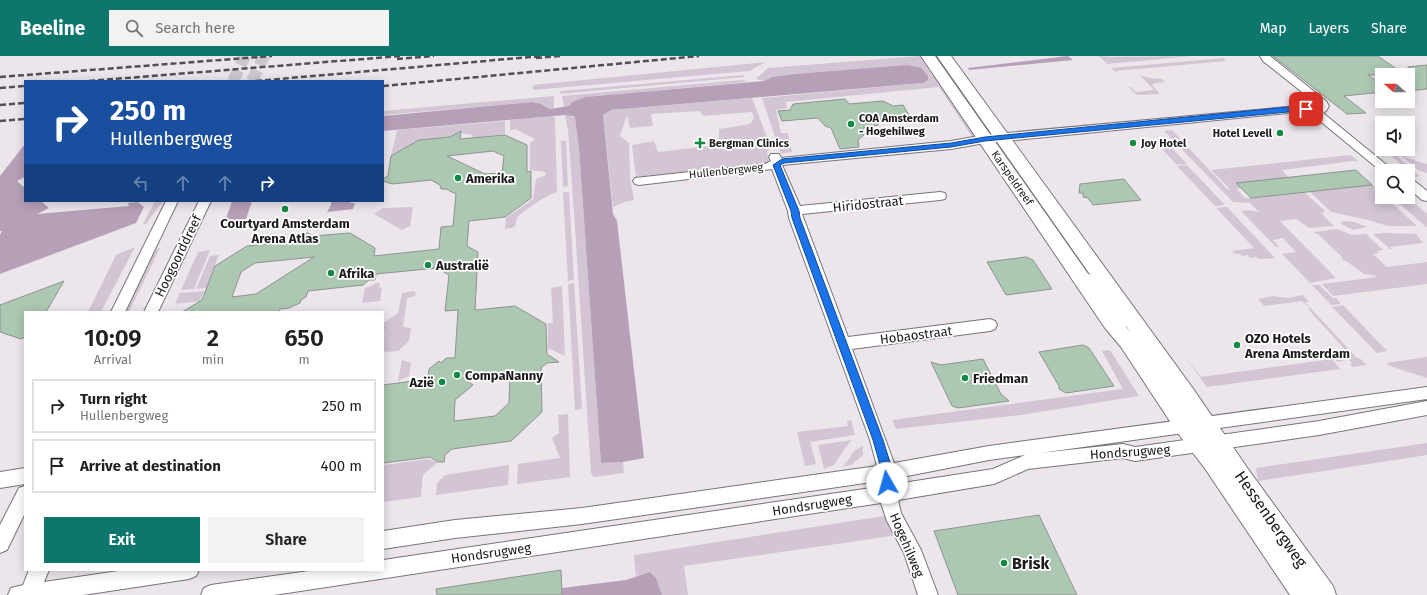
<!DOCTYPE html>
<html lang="en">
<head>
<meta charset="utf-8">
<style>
  :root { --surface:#fff; --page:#f2f2f2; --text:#202124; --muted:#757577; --line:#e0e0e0; --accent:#0f766e }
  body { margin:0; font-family:"Fira Sans",sans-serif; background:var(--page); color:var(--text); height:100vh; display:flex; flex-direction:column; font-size:15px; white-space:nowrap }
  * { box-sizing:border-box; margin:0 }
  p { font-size:13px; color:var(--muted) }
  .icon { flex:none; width:22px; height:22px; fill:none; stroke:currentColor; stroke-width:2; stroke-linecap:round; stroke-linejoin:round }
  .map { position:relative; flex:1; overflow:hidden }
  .sheet { position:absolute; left:24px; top:255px; width:360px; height:260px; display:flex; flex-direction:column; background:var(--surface); border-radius:0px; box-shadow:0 2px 10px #0003 }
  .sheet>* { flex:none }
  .hud { position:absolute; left:24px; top:24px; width:360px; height:122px; border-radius:0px; box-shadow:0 2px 10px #0003; background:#1a4fa0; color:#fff; overflow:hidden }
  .needle { width:26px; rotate:290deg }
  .fabs { position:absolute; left:1375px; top:12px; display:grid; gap:8px }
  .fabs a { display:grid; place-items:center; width:40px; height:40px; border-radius:0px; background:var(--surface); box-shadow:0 2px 10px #0003; font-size:20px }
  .pin { position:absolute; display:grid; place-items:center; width:34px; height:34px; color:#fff; margin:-17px; border-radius:8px; box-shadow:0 2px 6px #0006 }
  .me { position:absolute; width:44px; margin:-22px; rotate:353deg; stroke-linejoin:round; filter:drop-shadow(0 0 3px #0008) }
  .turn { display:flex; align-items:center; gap:14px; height:84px; padding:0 20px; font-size:18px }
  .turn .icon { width:52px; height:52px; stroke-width:2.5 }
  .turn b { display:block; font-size:28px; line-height:34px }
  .lanes { display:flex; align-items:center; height:38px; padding:0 20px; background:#0003; justify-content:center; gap:20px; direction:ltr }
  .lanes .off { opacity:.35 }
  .eta { display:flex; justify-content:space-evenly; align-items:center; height:68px; text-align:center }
  .eta b { font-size:24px; font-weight:600; line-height:28px }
  .action { display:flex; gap:8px; margin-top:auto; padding:8px 20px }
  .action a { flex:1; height:46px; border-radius:0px; background:var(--accent); color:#fff; font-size:16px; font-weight:600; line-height:46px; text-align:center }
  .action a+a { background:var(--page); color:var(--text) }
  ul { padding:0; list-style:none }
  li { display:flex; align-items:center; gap:12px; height:54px; margin:0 8px 6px; padding:0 12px; border:2px solid var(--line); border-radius:0px }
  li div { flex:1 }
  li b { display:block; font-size:15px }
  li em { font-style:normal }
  header { display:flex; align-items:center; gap:24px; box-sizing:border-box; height:56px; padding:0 20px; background:var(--accent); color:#fff }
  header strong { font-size:19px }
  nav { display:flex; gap:22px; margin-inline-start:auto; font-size:14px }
  .search { width:280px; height:36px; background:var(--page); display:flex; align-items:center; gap:10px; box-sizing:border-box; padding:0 14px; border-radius:0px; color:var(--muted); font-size:15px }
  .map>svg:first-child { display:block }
  .green { fill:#d3c5d4 }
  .water { fill:#b6a0b8 }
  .building { fill:#adc8b2; stroke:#8d938e; fill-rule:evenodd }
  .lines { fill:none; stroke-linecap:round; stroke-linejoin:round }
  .minor-tunnel { stroke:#cdc7cd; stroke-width:12; stroke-dasharray:12 5.5; stroke-linecap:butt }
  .minor-casing { stroke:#787479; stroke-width:2 }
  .major-casing { stroke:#787479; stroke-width:2 }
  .minor { fill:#fff; fill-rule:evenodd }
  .major { fill:#fff; fill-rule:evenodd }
  .rail { stroke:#524f52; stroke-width:2.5; stroke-dasharray:6 3; stroke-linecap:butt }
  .route { fill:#1a73e8; stroke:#114b97 }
  .poi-dot { fill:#138a44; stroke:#fff; stroke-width:1.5 }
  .labels { text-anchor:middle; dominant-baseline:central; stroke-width:3.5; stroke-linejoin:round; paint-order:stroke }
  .far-poi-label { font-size:11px; font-weight:bold; fill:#1b191b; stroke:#fff; text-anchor:start }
  .far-street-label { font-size:11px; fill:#1b191b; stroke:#fff }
  .poi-label { font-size:13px; font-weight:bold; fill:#1b191b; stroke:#fff; text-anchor:start }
  .street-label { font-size:13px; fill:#1b191b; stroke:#fff }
  .near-street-label { font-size:16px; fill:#1b191b; stroke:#fff }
  .near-poi-label { font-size:16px; font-weight:bold; fill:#1b191b; stroke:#fff; text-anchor:start }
</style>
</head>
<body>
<header>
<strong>Beeline</strong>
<div class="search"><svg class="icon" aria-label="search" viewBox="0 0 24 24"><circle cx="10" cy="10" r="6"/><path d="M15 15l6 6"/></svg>Search here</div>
<nav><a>Map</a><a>Layers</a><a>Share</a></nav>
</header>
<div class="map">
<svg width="1427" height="539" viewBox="0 0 1427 539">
  <rect width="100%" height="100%" fill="#ece6ec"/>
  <path class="green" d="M920 0 932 19 936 21 977 77 972 81 939 31 785 46 787 52 776 54 781 77H788L792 96 781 98 762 42 923 27 820 17 772 21 764 25 756 23 768 12Z
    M1099 0 1111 1 1193 0 1107 8Z
    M1223 2 1226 5 1116 15 1118 18 1111 12Z
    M766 6 749 15 533 34V29Z
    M743 19 745 21 559 38 561 35Z
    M1140 19 1149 22 1162 23 1165 26 1155 27 1152 29 1160 38 1137 39 1129 31H1131L1136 36 1154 34Z
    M742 24 747 26 585 41 572 46 569 50 564 51 562 40Z
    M554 40V52L550 53 541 48 532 46 383 59V55Z
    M752 42 771 92 767 95 769 108 636 121 632 89 654 85 658 96 719 89V73L750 68 754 62 752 56 703 60 700 55 651 58 653 70 630 72 627 59 620 80 629 87 630 122 634 144 624 146 613 151 603 59 611 54Z
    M565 59H569L575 62 579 92 601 407 623 406 624 417 594 421 591 417 574 157 568 74Z
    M551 60 555 61 557 136C550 137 521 156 517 162 516 164 516 169 515 171L505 173 506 162 533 143 536 123 546 119 545 116 530 114V87L535 83 515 73 510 75V64Z
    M505 65V78L473 82 472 79 460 77 452 81 419 84 391 100 397 74Z
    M1172 74 1228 134 1230 133 1211 114 1351 99 1358 105H1355L1356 106 1353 105 1282 114 1289 122 1237 128 1241 132 1237 133 1245 142H1249L1302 136V134L1324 154 1325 156 1321 157 1334 170 1309 172 1296 163 1280 165 1336 222 1310 227 1282 198 1296 196 1283 182 1273 184 1279 191H1276L1241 155 1249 154 1259 156 1250 147 1233 146 1164 75Z
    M1163 83 1187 108 1177 109 1154 84Z
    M566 85 568 130 563 131 561 85Z
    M1382 93H1389L1419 120 1414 122 1408 118V115H1404L1399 106Z
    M1394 93 1407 102 1427 108V117L1418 114Z
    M1187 109 1225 149 1215 150 1177 110Z
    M1363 123H1367L1382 138V141H1385L1416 169V170H1388L1364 163 1331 156 1308 134 1317 135 1372 129 1367 124Z
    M563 136H569L574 224 568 225Z
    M1392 141H1407L1427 158V172Z
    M155 145H163L146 168H143Z
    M413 151 410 170 402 174 374 158 383 152Z
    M1227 151 1275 202 1259 203 1256 201 1250 202 1248 199 1242 200 1240 198H1235L1232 195 1254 192 1216 152Z
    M1346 165 1354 166 1367 171 1353 174 1341 168V166Z
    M1337 173 1352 179 1366 178 1383 194 1377 195 1378 197 1373 198 1387 211 1427 206V228L1333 240 1322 228 1377 221 1373 219 1364 218 1346 205H1344L1341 203 1343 202 1318 178 1313 176Z
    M1384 177 1416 178 1423 187 1390 191 1392 193H1390L1373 178Z
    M135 191 101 256H88L116 199Z
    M158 192H160L129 256H125L153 198Z
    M210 194 194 233 181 234 198 196Z
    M219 199 206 232 196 233 210 200Z
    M376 227H380L379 232 382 231 380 245 362 247 365 232 369 231Z
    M574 227 582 353 575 354 568 228Z
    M1312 229H1319L1333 242H1336L1341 248 1331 249Z
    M562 230 565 300 548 292V267H553L551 232Z
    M204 235 200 245 175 248 180 237Z
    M414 235 416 237 415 240 407 242 403 271 411 272 409 285 398 295 383 296V281L385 279 383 276V267L398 257 402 237Z
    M1303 239 1309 246H1305L1356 301 1362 304 1367 309 1353 311 1350 308 1352 307 1348 303H1345L1346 304 1337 306 1335 303 1333 304 1340 313 1207 331 1182 297 1201 321 1354 300H1351L1308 253 1310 252 1302 245 1264 250 1258 243 1272 240 1288 242Z
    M1343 249 1387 295 1377 297 1332 251Z
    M1110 294 1139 340 1021 359 896 373 892 364 1123 333 1102 295Z
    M1427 301V322L1390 310 1386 307Z
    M402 304 411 307 409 320 398 325Z
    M568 358 570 421 517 428 518 408 560 402 552 382 559 377 558 359Z
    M851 364 855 379 810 386 816 408 805 410 797 376 848 370 847 365Z
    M852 384 845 392 834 409 824 413 818 389Z
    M1427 387V399L1258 425 1256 412Z
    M863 390V399L851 409 842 411C853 402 848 396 863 390Z
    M426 403 438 406 423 419 421 441 383 446V407L385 409Z
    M509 409 508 429 436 439 437 427 445 419Z
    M884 460 896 474 899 479 684 510 688 539H662L656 522 650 516 636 520 634 499Z"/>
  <path class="water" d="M1068 0 1073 4 969 14 968 12Z
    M908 9 921 12 928 20V24L923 27 611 54 603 59 613 158 617 165 644 402 623 406 601 407 579 92 575 62 573 60 565 59 383 75V60L532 46 541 48 550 53 569 50 572 46 585 41 764 25 772 21 796 18Z
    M25 88V121L17 125 25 132V145H41L49 152 37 158 129 150 128 147 138 146 144 151 136 167 0 218V179L2 175H0V120Z
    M232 145H252L246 163 225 166Z
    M331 145H351L350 147H355L353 153 327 156 331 149Z
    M650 516 656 522 662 539H562V532L626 524Z"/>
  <path class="building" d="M1273 0H1378L1405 19H1368L1382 29V36L1344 40 1366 57 1347 58Z
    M1427 9V33L1408 35V11Z
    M845 43 849 48 883 45 893 50 903 49 909 59 881 62 878 69 863 72 864 79 858 84 859 91 840 93 831 72 825 70 818 62 782 65 778 55 790 54 793 48Z
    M461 75 460 83 505 79 527 89V116L531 115V142L505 161 469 165 467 190 478 196 475 254 515 250 546 268 547 298 559 306 547 307 541 312 542 356 511 385 452 393 445 399 444 406H438L430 401 383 407V329L428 323 429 313 439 305 441 307 446 302H455L458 254 445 255 449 219 437 212 376 218 375 224H369L363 229 308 235 306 241 301 244 300 247 289 252 280 253 279 256H182L202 244 215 210 247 190 296 185 302 182 303 177H308L313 180 350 177 375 192 374 200 439 193 441 171 453 170 456 138 446 133H441L440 129 431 124 392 128 383 125V123L388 120 391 100 419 84 450 81ZM493 95 504 100 502 117 485 118 447 100ZM314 201 256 238 232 241 241 216 255 207ZM510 316 509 347 495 360 454 365 455 344 473 329 464 322Z
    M1356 114 1372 129 1251 142 1236 127Z
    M1124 123 1141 144 1093 149 1088 142 1083 141V137H1079L1080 128Z
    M1026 201 1033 204 1052 233 1006 239 987 206Z
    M64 225 46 256H25V281L21 283 0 276V249Z
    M1083 289 1089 292 1114 330 1066 337 1059 333V330L1039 296Z
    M983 303 1001 338 1009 345 958 352 952 350 931 306 941 309Z
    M1039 459 1077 539H958L934 475Z
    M561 514 562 539H437L436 533Z"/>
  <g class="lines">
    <path class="minor-tunnel" d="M233 25 245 0
      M252 25 264 0"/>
    <defs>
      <path id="minor" d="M1260 0H1270L1326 45 1329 50 1326 55 1323 57 1394 115H1382V116L1314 60 1307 57 1298 56 985 87 951 93 782 109 800 150 940 136 945 137 946 140 945 143 940 144 802 158 848 281 990 263 995 265 997 269 995 273 990 275 852 293 894 407 989 390 1427 331V343L1040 397 1123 388 1135 391 1319 365 1427 345V359L1319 379 1135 405 1123 402 1028 413 994 428 898 444 901 457 921 494 938 539H918L904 497 887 465 881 447 274 539H201L204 532 211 529 316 514H383V504L878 431 879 425 582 468 455 482 383 493V475L455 464 582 452 877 410 870 384 789 162 788 155 772 113 639 129 635 128 633 125 635 122 765 108 771 105 769 101 771 98H779L781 102 951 85 985 79 1298 50 1314 52 1317 51V48L1263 5ZM1025 399 993 413 896 428 897 422 989 404Z
        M1408 122 1412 123 1427 135V145L1422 144 1408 132Z
        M166 145H178L125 256H111Z
        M199 145H211L158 256H144Z
        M1081 215C1102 221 1114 243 1126 259L1139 262 1141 266 1139 270 1134 272 1116 268 1094 237 1076 224 1074 220 1076 216Z
        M25 412V428L0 432V416Z
        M25 430V457L7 494 0 497V469L19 432Z
        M29 514H49L44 526 125 514H199L196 520 189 523 83 539H8L11 532 23 529Z"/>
      <path id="major" d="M921 0H935L1119 262 1131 277 937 0H951L1194 334 1248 413 1333 530 1336 539H1290L1206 414 1177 376 1121 291 1105 272Z"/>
    </defs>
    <use href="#minor" class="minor-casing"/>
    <use href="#major" class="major-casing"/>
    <use href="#minor" class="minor"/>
    <use href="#major" class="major"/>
    <path class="rail" d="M536 2 560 0
      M397 3 434 0
      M0 21 272 0
      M89 25 401 0
      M256 25 542 0
      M383 30 699 0
      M0 32 25 30
      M0 49 25 47
      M0 65 25 63"/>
  </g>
  <path class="route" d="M1288 51H1306L1310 53 1306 55 1288 56 985 85 951 91 784 107 780 109 799 155 800 162 883 384 893 416 891 430 887 431 883 430 882 427V416L873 384 792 162 791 155 773 109 782 103 951 87 985 81Z"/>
  <g class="poi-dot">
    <circle cx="851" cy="68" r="4"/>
    <circle cx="1280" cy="77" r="4"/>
    <path d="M698 81h4v4h4v4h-4v4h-4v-4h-4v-4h4z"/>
    <circle cx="1133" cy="87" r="4"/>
    <circle cx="458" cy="122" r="4"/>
    <circle cx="285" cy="153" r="4"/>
    <circle cx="428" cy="209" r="4"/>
    <circle cx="331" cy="217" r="4"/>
    <circle cx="1237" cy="289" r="4"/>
    <circle cx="457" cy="319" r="4"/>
    <circle cx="965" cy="322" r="4"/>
    <circle cx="442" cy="326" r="4"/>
    <circle cx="1004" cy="507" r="4"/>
  </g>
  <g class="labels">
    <g class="far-poi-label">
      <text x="859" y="62">COA Amsterdam<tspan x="859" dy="13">- Hogehilweg</tspan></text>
      <text x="1272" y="77" text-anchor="end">Hotel Levell</text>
      <text x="709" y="87">Bergman Clinics</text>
      <text x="1141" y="87">Joy Hotel</text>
    </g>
    <g class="far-street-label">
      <text transform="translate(726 115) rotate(-6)">Hullenbergweg</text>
      <text transform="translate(1012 122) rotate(55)">Karspeldreef</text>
    </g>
    <g class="poi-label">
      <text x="466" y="122">Amerika</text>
      <text x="285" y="167" text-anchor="middle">Courtyard Amsterdam<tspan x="285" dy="15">Arena Atlas</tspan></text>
      <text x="436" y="209">Australië</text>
      <text x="339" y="217">Afrika</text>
      <text x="1245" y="282">OZO Hotels<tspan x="1245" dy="15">Arena Amsterdam</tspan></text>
      <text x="465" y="319">CompaNanny</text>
      <text x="973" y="322">Friedman</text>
      <text x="434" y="326" text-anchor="end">Azië</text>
    </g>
    <g class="street-label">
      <text transform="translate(868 148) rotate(-6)">Hiridostraat</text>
      <text transform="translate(178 200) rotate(-64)">Hoogoorddreef</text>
      <text transform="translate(916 279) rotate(-7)">Hobaostraat</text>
      <text transform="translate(1130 396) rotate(-4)">Hondsrugweg</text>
      <text transform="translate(812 449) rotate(-9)">Hondsrugweg</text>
      <text transform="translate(907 489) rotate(67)">Hogehilweg</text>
      <text transform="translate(491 497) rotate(-8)">Hondsrugweg</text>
    </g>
    <g class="near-street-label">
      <text transform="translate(1271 463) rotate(55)">Hessenbergweg</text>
    </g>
    <g class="near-poi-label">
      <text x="1012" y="507">Brisk</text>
    </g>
  </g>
</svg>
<div class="fabs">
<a><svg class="needle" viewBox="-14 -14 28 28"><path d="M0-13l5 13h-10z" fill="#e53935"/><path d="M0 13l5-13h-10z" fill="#757577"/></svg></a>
<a><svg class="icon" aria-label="sound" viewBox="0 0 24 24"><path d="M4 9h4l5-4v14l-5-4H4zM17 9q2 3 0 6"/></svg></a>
<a><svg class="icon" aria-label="search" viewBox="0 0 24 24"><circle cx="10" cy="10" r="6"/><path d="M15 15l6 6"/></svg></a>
</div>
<div class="pin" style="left:1306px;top:53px;background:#d93025"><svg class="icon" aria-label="arrive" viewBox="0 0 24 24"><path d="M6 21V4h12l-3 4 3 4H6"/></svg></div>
<svg class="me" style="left:887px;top:427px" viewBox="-20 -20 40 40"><circle r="19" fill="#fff"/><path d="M0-13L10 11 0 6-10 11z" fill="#1a73e8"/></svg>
<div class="hud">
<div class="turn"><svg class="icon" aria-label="right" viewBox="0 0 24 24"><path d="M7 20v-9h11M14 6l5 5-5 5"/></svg><div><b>250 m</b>Hullenbergweg</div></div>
<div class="lanes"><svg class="icon off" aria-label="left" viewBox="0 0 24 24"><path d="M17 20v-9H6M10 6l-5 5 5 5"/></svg><svg class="icon off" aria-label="ahead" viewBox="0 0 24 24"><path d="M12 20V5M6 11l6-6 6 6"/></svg><svg class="icon off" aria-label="ahead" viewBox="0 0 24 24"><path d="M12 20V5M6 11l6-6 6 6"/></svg><svg class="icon" aria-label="right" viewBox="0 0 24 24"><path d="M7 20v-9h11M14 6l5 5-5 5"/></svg></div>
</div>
<section class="sheet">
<div class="eta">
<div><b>10:09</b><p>Arrival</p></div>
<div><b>2</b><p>min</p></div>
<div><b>650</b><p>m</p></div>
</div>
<ul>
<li><svg class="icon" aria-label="right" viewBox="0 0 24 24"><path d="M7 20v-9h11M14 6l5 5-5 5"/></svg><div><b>Turn right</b><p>Hullenbergweg</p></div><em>250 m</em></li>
<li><svg class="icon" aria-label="arrive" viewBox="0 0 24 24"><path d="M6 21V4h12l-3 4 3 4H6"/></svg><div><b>Arrive at destination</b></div><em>400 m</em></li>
</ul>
<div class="action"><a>Exit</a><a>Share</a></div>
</section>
</div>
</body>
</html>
